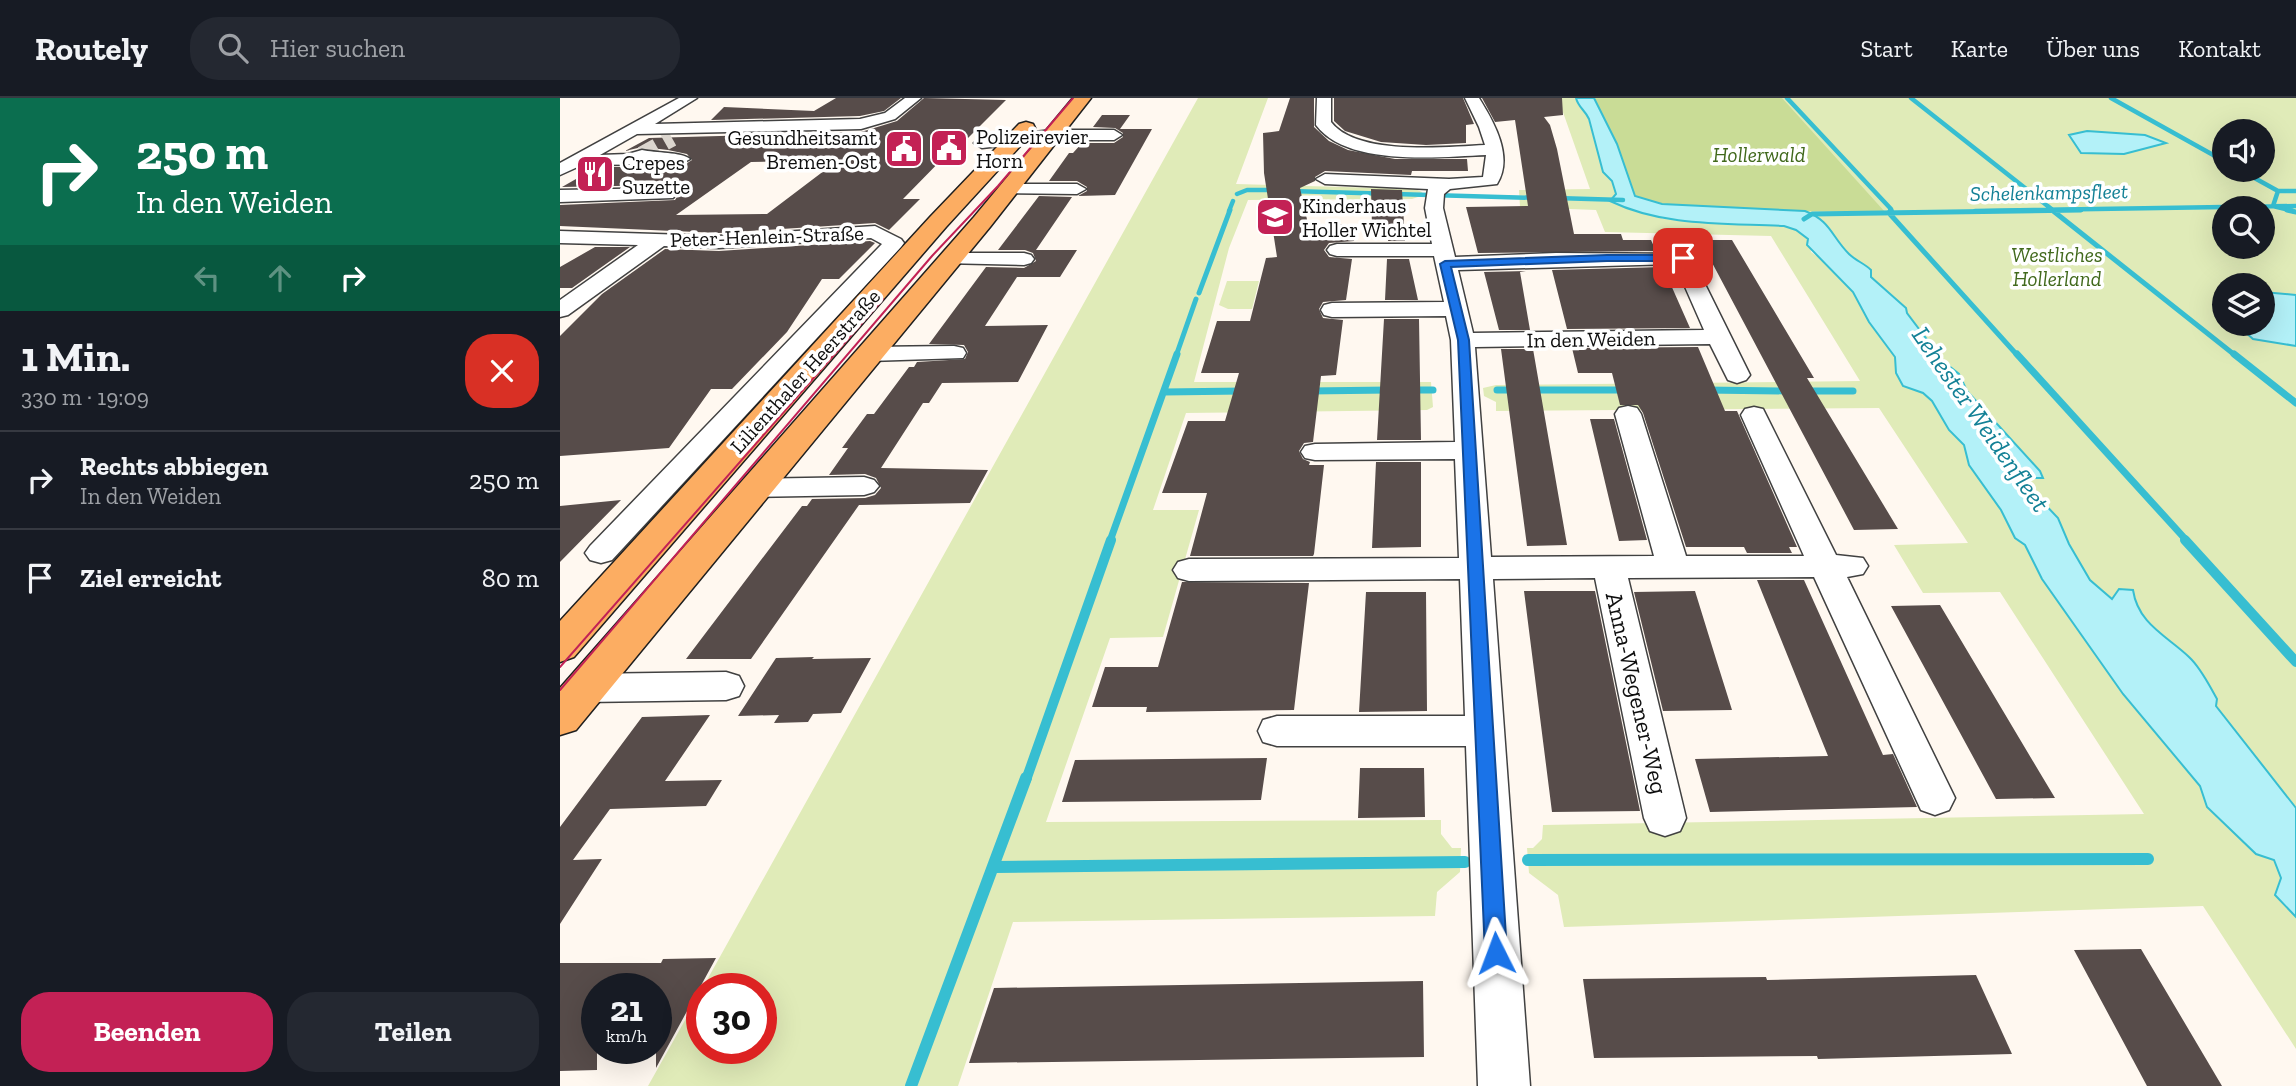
<!DOCTYPE html>
<html lang="de">
<head>
<meta charset="utf-8">
<style>
  :root { --surface:#171b24; --page:#242831; --text:#f1f3f6; --muted:#9ea1a6; --line:#363941; --accent:#c32155 }
  body { margin:0; font-family:"Zilla Slab",serif; background:var(--page); color:var(--text); height:100vh; display:flex; flex-direction:column; font-size:26px; white-space:nowrap }
  * { box-sizing:border-box; margin:0 }
  p { font-size:23px; color:var(--muted) }
  .icon { flex:none; width:38px; height:38px; fill:none; stroke:currentColor; stroke-width:2; stroke-linecap:round; stroke-linejoin:round }
  .map { position:relative; flex:1; overflow:hidden }
  .sheet { display:flex; flex-direction:column; background:var(--surface); width:560px }
  .sheet>* { flex:none }
  .guide { background:#0b6e4f; color:#fff; overflow:hidden }
  .buttons { position:absolute; left:1652px; top:21px; display:grid; gap:14px }
  .buttons a { display:grid; place-items:center; width:63px; height:63px; border-radius:50%; background:var(--surface); box-shadow:0 7px 28px #0002; font-size:35px }
  .speed { position:absolute; left:21px; top:875px; display:flex; gap:14px; font-size:35px; font-weight:700; text-align:center }
  .speed>* { display:grid; place-content:center; width:91px; height:91px; border-radius:50%; background:var(--surface); box-shadow:0 7px 28px #0002; line-height:1 }
  .speed small { font-size:18px; font-weight:400 }
  .speed .limit { border:10px solid #d22; background:#fff; color:#111 }
  .pin { position:absolute; display:grid; place-items:center; width:60px; height:60px; color:#fff; margin:-30px; border-radius:14px; box-shadow:0 4px 10px #0006 }
  .me { position:absolute; width:77px; margin:-38px; rotate:357deg; stroke-linejoin:round; filter:drop-shadow(0 0 5px #0008) }
  .turn { display:flex; align-items:center; gap:24px; height:147px; padding:0 21px; font-size:32px }
  .turn .icon { width:91px; height:91px; stroke-width:2.5 }
  .turn b { display:block; font-size:49px; line-height:60px }
  .lanes { display:flex; align-items:center; height:66px; padding:0 21px; background:#0003; justify-content:center; gap:35px; direction:ltr }
  .lanes .off { opacity:.35 }
  .round { display:grid; place-items:center; flex:none; width:74px; height:74px; border-radius:28px; background:var(--page) }
  .overview { display:flex; align-items:center; justify-content:space-between; height:119px; padding:0 21px }
  h1 { font-size:42px; font-weight:800; line-height:52px }
  .primary-button { display:flex; gap:14px; margin-top:auto; padding:14px 21px }
  .primary-button a { flex:1; height:80px; border-radius:28px; background:var(--accent); color:#fff; font-size:28px; font-weight:800; line-height:80px; text-align:center }
  .primary-button a+a { background:var(--page); color:var(--text) }
  ul { padding:0; list-style:none }
  li { display:flex; align-items:center; gap:21px; height:98px; padding:0 21px; border-top:2px solid var(--line) }
  li div { flex:1 }
  li b { display:block; font-size:26px }
  li em { font-style:normal }
  header { display:flex; align-items:center; gap:42px; box-sizing:border-box; height:98px; padding:0 35px; background:var(--surface); border-bottom:2px solid var(--line) }
  header strong { font-size:33px }
  nav { display:flex; gap:38px; margin-inline-start:auto; font-size:24px }
  .search { width:490px; height:63px; background:var(--page); display:flex; align-items:center; gap:18px; box-sizing:border-box; padding:0 24px; border-radius:28px; color:var(--muted); font-size:26px }
  main { display:flex; flex:1; min-height:0 }
  .map>svg:first-child { display:block }
  .green { fill:#e0ebb8; fill-rule:evenodd }
  .forest { fill:#c9dc96 }
  .water { fill:#b3f1f8; stroke:#37bed1; stroke-width:2 }
  .lines { fill:none; stroke-linecap:round; stroke-linejoin:round }
  .stream-far4 { stroke:#37bed1; stroke-width:4.5 }
  .stream-far3 { stroke:#37bed1; stroke-width:5 }
  .stream-far2 { stroke:#37bed1; stroke-width:7 }
  .stream-far1 { stroke:#37bed1; stroke-width:10 }
  .stream { stroke:#37bed1; stroke-width:12 }
  .building { fill:#574c4a; fill-rule:evenodd }
  .minor-tunnel { stroke:#dbd5ce; stroke-width:17; stroke-dasharray:17 9; stroke-linecap:butt }
  .minor-casing { stroke:#414141; stroke-width:3 }
  .major-casing { stroke:#1f1f1f; stroke-width:3 }
  .minor { fill:#fff; fill-rule:evenodd }
  .major { fill:#fcad62; fill-rule:evenodd }
  .tram { stroke:#c32155; stroke-width:2 }
  .route { fill:#1a73e8; stroke:#114b97; stroke-width:2 }
  .labels { text-anchor:middle; dominant-baseline:central; stroke-width:7; stroke-linejoin:round; paint-order:stroke }
  .far-poi-label { font-size:21px; fill:#0e0e0e; stroke:#fff; text-anchor:start }
  .far-park-label { font-size:21px; font-style:italic; fill:#41691c; stroke:#fff }
  .far-water-label { font-size:21px; font-style:italic; fill:#138196; stroke:#fff }
  .far-street-label { font-size:21px; fill:#0e0e0e; stroke:#fff }
  .street-label { font-size:24px; fill:#0e0e0e; stroke:#fff }
  .water-label { font-size:26px; font-style:italic; fill:#138196; stroke:#fff }
</style>
</head>
<body>
<header>
<strong>Routely</strong>
<div class="search"><svg class="icon" aria-label="search" viewBox="0 0 24 24"><circle cx="10" cy="10" r="6"/><path d="M15 15l6 6"/></svg>Hier suchen</div>
<nav><a>Start</a><a>Karte</a><a>Über uns</a><a>Kontakt</a></nav>
</header>
<main>
<section class="sheet">
<div class="guide">
<div class="turn"><svg class="icon" aria-label="right" viewBox="0 0 24 24"><path d="M7 20v-9h11M14 6l5 5-5 5"/></svg><div><b>250 m</b>In den Weiden</div></div>
<div class="lanes"><svg class="icon off" aria-label="left" viewBox="0 0 24 24"><path d="M17 20v-9H6M10 6l-5 5 5 5"/></svg><svg class="icon off" aria-label="ahead" viewBox="0 0 24 24"><path d="M12 20V5M6 11l6-6 6 6"/></svg><svg class="icon" aria-label="right" viewBox="0 0 24 24"><path d="M7 20v-9h11M14 6l5 5-5 5"/></svg></div>
</div>
<div class="overview"><div><h1>1 Min.</h1><p>330 m · 19:09</p></div><a class="round" style="background:#d93025;color:#fff"><svg class="icon" aria-label="close" viewBox="0 0 24 24"><path d="M6 6l12 12M18 6L6 18"/></svg></a></div>
<ul>
<li><svg class="icon" aria-label="right" viewBox="0 0 24 24"><path d="M7 20v-9h11M14 6l5 5-5 5"/></svg><div><b>Rechts abbiegen</b><p>In den Weiden</p></div><em>250 m</em></li>
<li><svg class="icon" aria-label="arrive" viewBox="0 0 24 24"><path d="M6 21V4h12l-3 4 3 4H6"/></svg><div><b>Ziel erreicht</b></div><em>80 m</em></li>
</ul>
<div class="primary-button"><a>Beenden</a><a>Teilen</a></div>
</section>
<div class="map">
<svg width="1736" height="988" viewBox="0 0 1736 988">
  <rect width="100%" height="100%" fill="#fff8f0"/>
  <path class="green" d="M638 0H708L676 86 855 91 862 94 861 98 852 101 688 102 669 150 634 284H871L873 309 867 312 626 315 593 412H639L603 539 550 540 486 724 881 722V736L892 750H901L900 774 877 794 875 818 453 824 398 988H88L142 892V950H201V891H142Z
    M998 0H1016L1018 7 1026 13 1043 74 1052 83 1057 96 1103 121 1224 128 1236 132 1249 141 1251 154 1271 169 1293 194 1309 224 1335 259 1336 275 1372 303 1389 332 1404 348 1409 367 1441 412 1455 440 1465 447 1480 475 1563 596 1640 688 1647 709 1696 756 1714 762 1721 780 1716 797 1736 819V951L1643 808 1004 829 998 797 969 775 967 750H973L982 741 983 727 1584 716 1440 494 1363 495 1334 447 1408 445 1319 310 936 313V304L924 298 923 290 936 287 1300 283 1211 138 1045 134 1036 112 960 109 959 92 1030 91Z
    M1022 0H1736V764L1248 119 1108 118 1064 102ZM1664 33H1703V72H1664ZM1664 110H1703V149H1664ZM1664 187H1703V226H1664Z
    M667 183H699L692 211H668L659 207Z"/>
  <path class="forest" d="M1034 0H1222L1325 114 1245 113 1102 106 1075 98 1057 46Z"/>
  <path class="water" d="M1016 0H1034L1057 46 1075 98 1102 106 1245 113C1271 123 1271 138 1289 156 1296 163 1304 165 1311 172V179L1346 210 1347 215 1384 264 1399 276 1407 293 1480 373 1483 380H1474L1463 372 1456 376 1498 420 1509 446 1530 482 1552 501 1559 491 1573 492C1578 526 1607 538 1629 559 1641 570 1649 587 1657 601L1656 608 1736 710V819L1715 797 1721 780 1714 762 1696 756 1647 709 1640 688 1563 596 1482 481 1465 447 1455 440 1441 412 1409 367 1404 347 1389 332 1372 303 1363 295 1343 288 1336 275 1335 259 1309 224 1293 194 1247 147 1248 141 1236 132 1224 128C1165 125 1104 129 1050 103L1056 96 1052 83 1043 74 1029 21C1025 12 1018 9 1016 0Z
    M1527 33 1585 37 1606 45 1564 56 1521 55 1509 37Z
    M1703 194 1736 197V248L1693 241 1676 226H1703Z"/>
  <g class="lines">
    <path class="stream-far4" d="M1227 0 1331 111 1330 113
      M1351 0 1494 113
      M1551 0 1664 63
      M1680 72 1718 93 1713 108 1733 113
      M730 93 979 100
      M1718 93H1736
      M677 96 687 92H716
      M996 100 1063 102
      M669 113 673 103
      M1415 113 1736 108"/>
    <path class="stream-far3" d="M1331 112 1329 115 1458 258
      M1492 112 1676 258
      M1727 112 1736 114
      M1244 121 1252 116 1521 112
      M639 195 670 112
      M616 258 636 201"/>
    <path class="stream-far2" d="M1457 256 1627 443
      M1674 256 1736 305
      M851 292H873
      M937 292H956
      M970 292H1068
      M1145 292 1229 293
      M749 293 830 292
      M1243 293H1293
      M604 294 683 293
      M550 443 617 256"/>
    <path class="stream-far1" d="M1625 442 1736 564
      M466 682 551 442"/>
    <path class="stream" d="M968 762 1588 761
      M435 769 905 764
      M351 988 466 680"/>
  </g>
  <path class="building" d="M276 0H341L324 13 300 18 151 22 164 9 254 13Z
    M364 0 446 2 397 51H392L343 101H360L329 132 315 125 159 135 0 128V107L115 102 119 96 107 87 2 89 37 69H121L132 62 127 56 108 52 82 49 65 53 89 40 301 34 337 23ZM277 63 207 116 116 117 191 64Z
    M730 0H754V29L769 43 788 52 835 61H907L908 73H852L851 77 765 73 755 79V83L740 90 748 126H797L794 143 769 145 764 152 769 159 792 161 786 202 763 204 759 211 763 220 783 222 776 277 761 278 753 344 744 345 739 353 743 361 750 364 749 367H764L754 456 753 458H630L647 395H602L628 323H665L679 275H641L657 223H690L706 160 717 159 704 75 703 35 719 33Z
    M774 0H903L914 26 906 27V45L866 47 821 44 785 33 774 23Z
    M922 0H1002L1003 17 984 19 990 27 997 51 1014 136H1061L1063 142H1091L1096 153 918 155 906 109 968 108 955 22 935 24Z
    M542 17H570L560 31H592L555 97 518 98 527 93V89L517 83H489L509 55H513L522 45H554L563 39V35L555 30 533 29Z
    M811 91 842 92 845 143H828V130L812 128Z
    M479 98 512 99 476 152H517L500 179H457L425 228 488 227 458 284 382 285 369 305H363L321 370 428 372 410 405 299 407 191 561H126L242 408H247L252 401 305 400 315 397 321 390 316 380 305 376 269 377 288 350H282L307 316H314L349 269H354L357 264 405 261 408 254 404 247 369 246 426 169 464 170 476 163 473 155 465 152H438Z
    M1140 142H1172L1254 280H1247L1338 431 1294 432Z
    M310 143 315 145 279 181H262L227 234 172 291H151L109 350 0 358V238L42 196 105 151 159 153Z
    M35 149H70L12 190H0V169Z
    M827 161H849L858 202H825Z
    M1103 169 1130 230 1007 231 992 172Z
    M966 173 960 174 970 232H939L924 174Z
    M824 221H859L861 342H817Z
    M1138 249 1165 313H1177L1237 449H1229L1232 455H1187L1184 449H1126L1083 315 1078 307H1060L1052 275H1018L1012 250Z
    M941 251H973L1007 447 967 448Z
    M1030 321H1054L1087 442 1059 443Z
    M816 364H861V449L812 450Z
    M61 402 0 464V408Z
    M1197 482H1244L1323 657 1333 656 1357 709 1150 714 1135 661 1268 658Z
    M622 484 749 485 734 612 586 614 587 609H532L545 569H598Z
    M964 493H1035L1080 713 992 714Z
    M1135 493 1156 561 1172 612 1103 613 1074 494Z
    M806 494H866L867 613 799 614Z
    M1380 507 1480 675 1495 700 1436 701 1331 508Z
    M254 559 252 561 311 560 281 615 253 616 248 624 214 625 219 617 178 618 216 560Z
    M150 617 105 683 162 682 146 708 50 711 13 762 42 761 0 826V729L82 619Z
    M707 660 701 702 502 704 515 662Z
    M800 670H864L865 719 798 720Z
    M1581 851 1623 922 1662 988H1587L1514 852Z
    M156 860 96 970V891H37V972L0 973V865H101L103 861Z
    M1416 877 1452 956 1258 961 1257 958 1034 960 1023 881 1206 879 1207 882Z
    M863 883 864 959 409 965 434 890Z"/>
  <g class="lines">
    <path class="minor-tunnel" d="M82 57 112 40"/>
    <defs>
      <path id="minor" d="M119 0H137L95 26 300 21 325 15 345 0H361L335 21 301 31 77 36 40 57 68 56 82 52C95 55 122 54 130 61L121 66 22 67 0 77V65Z
        M757 0H771V24C797 58 885 49 925 47L919 29 905 0H919C934 24 954 59 937 86L890 91 884 96 883 110 895 159 996 155 1130 156 1190 277 1186 282 1177 285 1168 282 1150 246 915 249 931 459 1094 458 1055 316 1059 310 1068 308 1077 310 1081 316 1126 458H1244L1181 317 1185 311 1194 309 1203 311 1276 457 1303 460 1308 468 1303 476 1287 479 1395 700 1389 712 1375 717 1361 712 1254 479 1068 480 1126 720 1120 733 1105 738 1090 733 1084 720 1035 480 933 481 970 988H918L906 648H717L703 644 698 633 703 622 717 618H905L900 481 629 483 618 480 613 472 618 464 629 461 899 460 895 361 755 362 745 360 741 354 745 348 755 346 895 344 891 242 886 218 772 219 764 217 761 212 764 207 772 205 884 204 874 158H777L770 156 767 152 770 148 777 146H872L865 110 868 91 765 86 756 81 765 76 889 81 923 79 926 57C879 59 787 69 756 27ZM1115 166 1144 232 913 235 898 172Z
        M492 32H554L562 37 554 42H492L422 50 414 45 422 40Z
        M448 86H517L526 91 517 96 442 95 439 91 442 87Z
        M107 90 116 96 113 100 0 104V92Z
        M315 128 341 141 344 145 341 149 52 462 41 465 30 462 25 455 30 448 322 146 311 140 159 150 104 148 8 217 0 219V202L78 147 0 145V133L159 138Z
        M390 155H464L471 157 474 161 471 165 464 167 383 165 380 161 383 157Z
        M394 248 403 250 406 255 403 260 309 263 300 261 297 256 300 251 309 249Z
        M304 379 314 382 319 388 314 394 304 397 195 399 185 396 180 390 185 384 195 381Z
        M166 574 179 578 184 588 179 598 166 602 25 604 12 600 7 590 12 580 25 576Z"/>
      <path id="major" d="M513 0H531L430 129 16 632 0 637V590L414 119Z
        M466 24 473 26 475 30 473 34 386 129 14 559 0 564V523L370 119 459 26Z"/>
    </defs>
    <use href="#minor" class="minor-casing"/>
    <use href="#major" class="major-casing"/>
    <use href="#minor" class="minor"/>
    <use href="#major" class="major"/>
    <path class="tram" d="M0 569 323 201
      M0 592 372 158 438 88 513 0"/>
  </g>
  <path class="route" d="M1047 157H1123L1128 160 1123 163H1047L891 169 909 242 947 855 944 863 936 866 928 863 925 855 898 242 880 166 885 163Z"/>
  <defs>
    <symbol id="civic-square" viewBox="-11 -11 22 22"><rect x="-9" y="-9" width="18" height="18" rx="4" fill="#c32155" stroke="#fff"/><path d="M-.6-6.5H3V-4.5H.6V-3L4-1V1h2V6H-6V1h2V-1L-.6-3ZM-1.2 2.5V6h2.4V2.5Z" fill="#fff"/></symbol>
    <symbol id="restaurant-square" viewBox="-11 -11 22 22"><rect x="-9" y="-9" width="18" height="18" rx="4" fill="#c32155" stroke="#fff"/><path d="M-5-6h1v4h1v-4h1v4h1v-4h1v5L-1.5 .5V6h-2V.5L-5-1ZM5-6V6H3V1.5H1.5Q1.5-4 5-6Z" fill="#fff"/></symbol>
    <symbol id="school-square" viewBox="-11 -11 22 22"><rect x="-9" y="-9" width="18" height="18" rx="4" fill="#c32155" stroke="#fff"/><path d="M0-5L7-2L0 1L-7-2ZM-4 1L0 2.5L4 1V4Q0 6-4 4Z" fill="#fff"/></symbol>
  </defs>
  <g fill-rule="evenodd">
    <use href="#civic-square" x="367" y="28" width="44" height="44"/>
    <use href="#civic-square" x="322" y="29" width="44" height="44"/>
    <use href="#restaurant-square" x="13" y="54" width="44" height="44"/>
    <use href="#school-square" x="693" y="97" width="44" height="44"/>
  </g>
  <g class="labels">
    <g class="far-poi-label">
      <text x="416" y="38">Polizeirevier<tspan x="416" dy="24">Horn</tspan></text>
      <text x="317" y="39" text-anchor="end">Gesundheitsamt<tspan x="317" dy="24">Bremen-Ost</tspan></text>
      <text x="62" y="64">Crepes<tspan x="62" dy="24">Suzette</tspan></text>
      <text x="742" y="107">Kinderhaus<tspan x="742" dy="24">Holler Wichtel</tspan></text>
    </g>
    <g class="far-park-label">
      <text x="1199" y="56">Hollerwald</text>
      <text x="1497" y="156">Westliches<tspan x="1497" dy="24">Hollerland</tspan></text>
    </g>
    <g class="far-water-label">
      <text transform="translate(1489 94) rotate(-1)">Schelenkampsfleet</text>
    </g>
    <g class="far-street-label">
      <text transform="translate(207 138) rotate(-2)">Peter-Henlein-Straße</text>
      <text transform="translate(1031 241) rotate(-1)">In den Weiden</text>
      <text transform="translate(245 273) rotate(-48)">Lilienthaler Heerstraße</text>
    </g>
    <g class="street-label">
      <text transform="translate(1077 595) rotate(77)">Anna-Wegener-Weg</text>
    </g>
    <g class="water-label">
      <text transform="translate(1421 321) rotate(55)">Lehester Weidenfleet</text>
    </g>
  </g>
</svg>
<div class="buttons">
<a><svg class="icon" aria-label="sound" viewBox="0 0 24 24"><path d="M4 9h4l5-4v14l-5-4H4zM17 9q2 3 0 6"/></svg></a>
<a><svg class="icon" aria-label="search" viewBox="0 0 24 24"><circle cx="10" cy="10" r="6"/><path d="M15 15l6 6"/></svg></a>
<a><svg class="icon" aria-label="layers" viewBox="0 0 24 24"><path d="M12 4l9 5-9 5-9-5zM3 14l9 5 9-5"/></svg></a>
</div>
<div class="speed"><div>21<small>km/h</small></div><div class="limit">30</div></div>
<div class="pin" style="left:1123px;top:160px;background:#d93025"><svg class="icon" aria-label="arrive" viewBox="0 0 24 24"><path d="M6 21V4h12l-3 4 3 4H6"/></svg></div>
<svg class="me" style="left:936px;top:855px" viewBox="-20 -20 40 40"><path d="M0-17L14 15 0 8-14 15z" fill="#1a73e8" stroke="#fff" stroke-width="4"/></svg>
</div>
</main>
</body>
</html>
